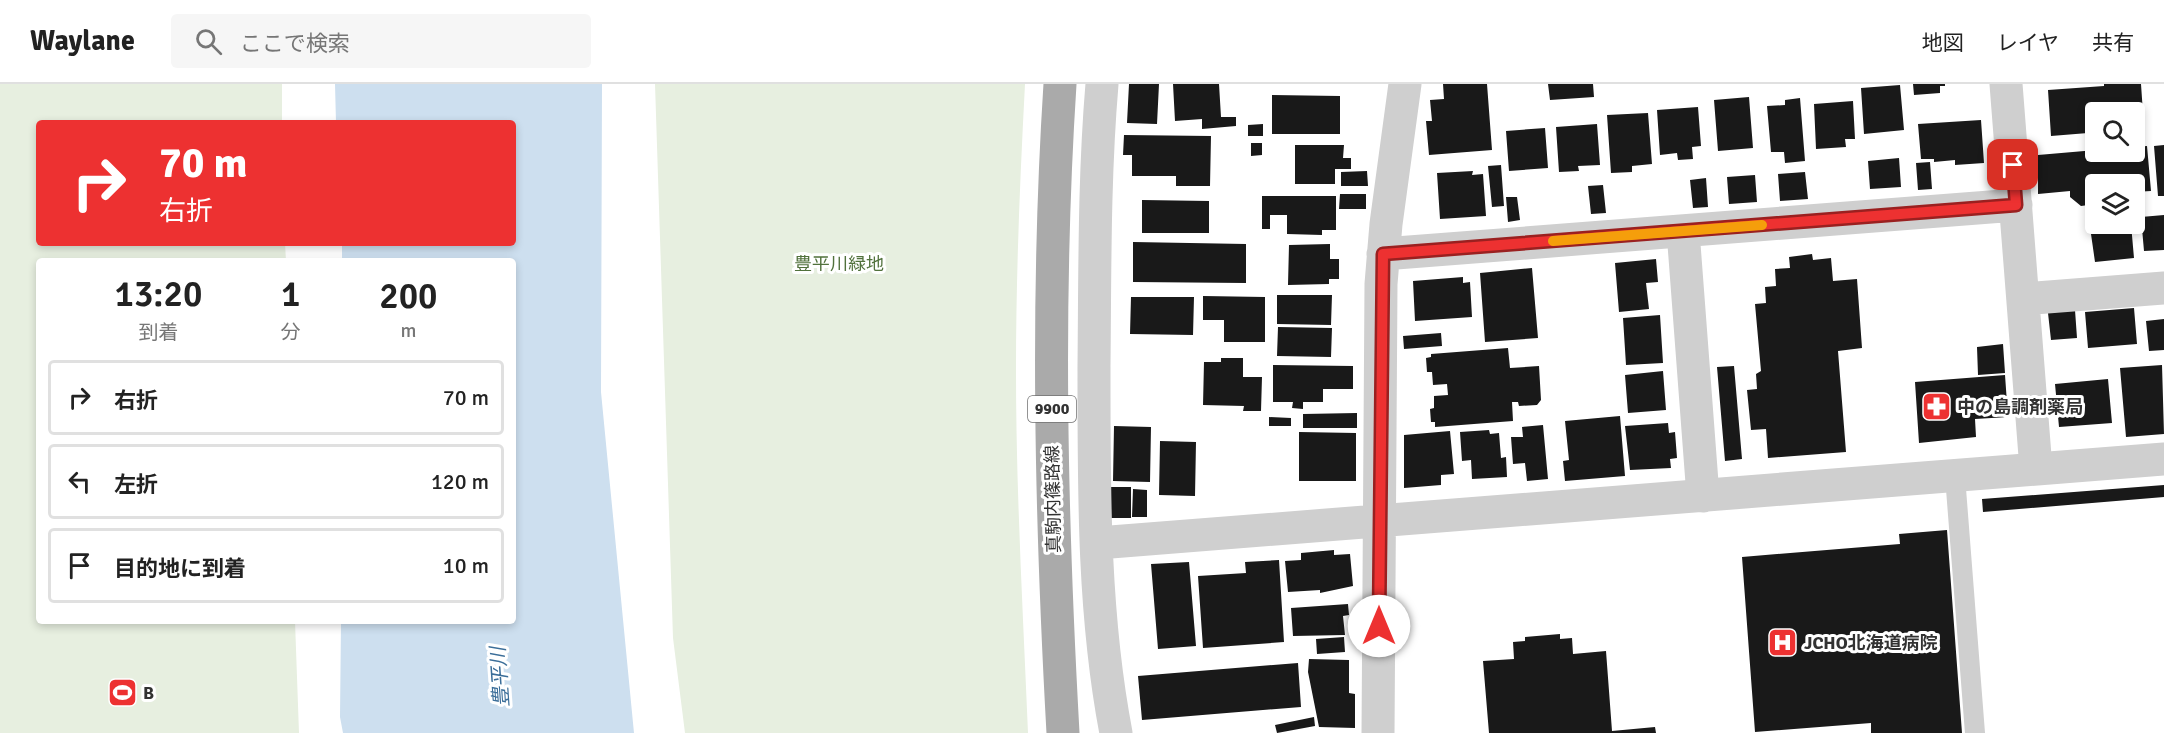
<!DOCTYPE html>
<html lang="ja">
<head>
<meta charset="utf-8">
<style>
  :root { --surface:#fff; --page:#f6f6f6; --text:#222; --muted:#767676; --line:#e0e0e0 }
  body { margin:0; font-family:Signika,"Noto Sans JP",sans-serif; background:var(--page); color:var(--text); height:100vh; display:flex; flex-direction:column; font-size:22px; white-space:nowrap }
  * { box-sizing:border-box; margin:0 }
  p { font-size:20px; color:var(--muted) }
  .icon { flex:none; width:33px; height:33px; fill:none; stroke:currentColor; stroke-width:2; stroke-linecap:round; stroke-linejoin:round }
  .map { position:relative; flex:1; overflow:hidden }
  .panel { position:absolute; left:36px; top:174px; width:480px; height:366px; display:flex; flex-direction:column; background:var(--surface); border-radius:6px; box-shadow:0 3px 9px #0003 }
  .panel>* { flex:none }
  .guide { position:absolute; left:36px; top:36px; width:480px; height:126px; border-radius:6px; box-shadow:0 3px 9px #0003; background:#ed3131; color:#fff; overflow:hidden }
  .tools { position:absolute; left:2085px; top:18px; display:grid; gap:12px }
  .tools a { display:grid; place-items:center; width:60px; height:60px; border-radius:6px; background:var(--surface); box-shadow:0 3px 9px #0003; font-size:30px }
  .pin { position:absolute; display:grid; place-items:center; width:51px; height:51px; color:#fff; margin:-26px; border-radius:12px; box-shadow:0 3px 9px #0006 }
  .me { position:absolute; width:66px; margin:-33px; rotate:0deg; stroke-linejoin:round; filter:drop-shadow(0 0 4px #0008) }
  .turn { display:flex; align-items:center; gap:21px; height:126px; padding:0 24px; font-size:27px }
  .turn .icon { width:78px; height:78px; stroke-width:2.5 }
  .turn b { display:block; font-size:42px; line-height:51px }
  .eta { display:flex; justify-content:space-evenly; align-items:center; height:102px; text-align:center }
  .eta b { font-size:36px; font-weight:600; line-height:42px }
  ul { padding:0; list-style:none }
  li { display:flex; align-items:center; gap:18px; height:75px; margin:0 12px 9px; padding:0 12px; border:3px solid var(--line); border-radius:6px }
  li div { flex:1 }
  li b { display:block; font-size:22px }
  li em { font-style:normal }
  header { display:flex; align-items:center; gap:36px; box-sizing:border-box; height:84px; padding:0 30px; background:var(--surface); border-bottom:2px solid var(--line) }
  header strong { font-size:28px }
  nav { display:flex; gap:33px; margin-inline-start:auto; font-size:21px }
  .search { width:420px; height:54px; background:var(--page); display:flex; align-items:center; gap:15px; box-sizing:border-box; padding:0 21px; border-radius:6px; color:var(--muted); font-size:22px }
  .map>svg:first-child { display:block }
  .green { fill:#e7efe0 }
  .water { fill:#cddfef }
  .building { fill:#191919 }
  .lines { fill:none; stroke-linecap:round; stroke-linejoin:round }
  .lane { stroke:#cfcfcf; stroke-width:20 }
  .street { stroke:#cfcfcf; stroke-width:33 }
  .primary { stroke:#aaa; stroke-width:33 }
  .route-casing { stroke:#9a2020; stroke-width:15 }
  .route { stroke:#ed3131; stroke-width:10 }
  .slow { stroke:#f59e0b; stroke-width:10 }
  .labels { text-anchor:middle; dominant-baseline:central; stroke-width:6; stroke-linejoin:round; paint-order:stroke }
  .shield { fill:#fff; stroke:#707070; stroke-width:1.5 }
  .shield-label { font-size:16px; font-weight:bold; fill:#323232 }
  .park-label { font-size:18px; fill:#51713c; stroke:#fff }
  .poi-label { font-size:18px; font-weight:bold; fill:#323232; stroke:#fff; text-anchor:start }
  .street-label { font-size:18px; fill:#323232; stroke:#fff }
  .water-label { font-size:20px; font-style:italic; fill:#3b6e99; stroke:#fff }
</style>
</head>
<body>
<header>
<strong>Waylane</strong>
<div class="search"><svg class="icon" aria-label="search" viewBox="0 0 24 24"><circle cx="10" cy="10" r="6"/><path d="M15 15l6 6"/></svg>ここで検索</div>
<nav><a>地図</a><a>レイヤ</a><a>共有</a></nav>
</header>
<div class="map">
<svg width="2164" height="649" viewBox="0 0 2164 649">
  <rect width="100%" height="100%" fill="#fff"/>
  <path class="green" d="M0 0H282V39H39V159H285L286 177H39V537H295L299 649H0Z
    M655 0H1025C1020 95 1016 190 1016 286 1016 407 1023 528 1028 649H685L673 554Z"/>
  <path class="water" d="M335 0H602L601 308 634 649H343L340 633 341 537H513V177H342V159H513V39H336Z"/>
  <path class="building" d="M1129 0H1159L1157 40 1127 39Z
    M1173 0H1219L1221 33H1236V42L1202 45V35L1175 37Z
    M1443 0H1487L1492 66 1429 71 1426 37H1432L1430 16 1444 15Z
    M1548 0H1593L1594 13 1550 16Z
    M1913 0H1945V2H1940V9L1914 11Z
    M2104 0H2141L2144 44 2134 45V28H2096V58H2088V49L2051 52 2048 6 2104 2Z
    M1900 1 1904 46 1864 50 1861 4Z
    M1272 11 1340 12V50H1272Z
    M1749 13 1753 64 1718 67 1714 16Z
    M1800 14 1805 77 1785 79 1784 68H1771L1767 22 1785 21V16Z
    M1853 17 1855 55H1845L1846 63 1816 65 1814 20Z
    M1698 23 1701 62 1692 63 1693 75 1678 76 1677 69 1660 71 1657 26Z
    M1648 29 1652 80 1632 82V88L1611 89 1607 31Z
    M1981 36 1984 79 1955 81V76L1934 78V75H1921L1918 40Z
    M1263 40V52H1248V41Z
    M1597 40 1600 81 1578 82 1579 87 1559 88 1556 43Z
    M1545 44 1548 84 1509 87 1506 47Z
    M1124 51 1211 52 1210 102H1176V92H1132V71H1123Z
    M1251 59H1262V71L1251 72Z
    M1295 61H1344L1343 74H1351V85H1335V100H1295Z
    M2164 61V112H2158L2154 62Z
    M2147 62 2151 107 2134 108V100H2096V120L2081 122 2070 113V107L2038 110V71L2096 66 2134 68V63Z
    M1899 74 1901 103 1870 105 1868 77Z
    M1930 78 1932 105 1918 106 1916 79Z
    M1501 81 1504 122 1492 123 1488 82Z
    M1367 87 1368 102H1341V88Z
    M1473 87 1472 91 1483 90 1486 132 1440 135 1437 89Z
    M1805 88 1808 115 1780 117 1778 90Z
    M1755 91 1757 118 1729 120 1727 93Z
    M1706 94 1708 123 1693 124 1690 96Z
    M1603 101 1606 129 1591 130 1588 102Z
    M1340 110H1366V125H1339Z
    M1262 112H1336V146H1322V151L1287 150V131H1270V145H1262Z
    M1506 113H1517L1520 136 1508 138Z
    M1142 116 1209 117V149H1142Z
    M2164 131V166L2144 167 2141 133Z
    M2096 135V140H2131L2134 174 2095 178 2089 136Z
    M1133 158 1246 160V199L1133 198Z
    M1330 160V175H1339V195H1329V200L1288 201 1289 161Z
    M1812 170 1813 176 1831 174 1833 197 1857 195 1862 264 1838 267 1846 368 1768 374 1766 345 1751 346 1747 306 1757 305 1756 290 1761 287 1755 220 1766 219 1765 203 1776 202 1775 185 1790 184 1789 173Z
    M1656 175 1658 198 1646 199 1649 225 1619 228 1615 179Z
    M1532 184 1538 254 1485 258 1480 189Z
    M1463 193V199L1470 198 1472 233 1415 237 1413 197Z
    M1277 211H1332L1331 241 1277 240Z
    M1203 212 1265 213V258H1224V236H1203Z
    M1131 213H1194L1193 251 1130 250Z
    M2134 224 2137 260 2088 264 2085 228Z
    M2075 226 2077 254 2051 256 2048 229Z
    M1660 231 1663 279 1626 281 1623 234Z
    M2164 235V266L2149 267 2146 237Z
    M1278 243 1332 244 1331 273 1277 272Z
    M1441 249 1442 262 1404 265 1403 252Z
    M2003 260 2005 289 1978 291 1977 263Z
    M1508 264 1510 284 1539 282 1541 316 1537 321 1519 322 1518 318H1512L1513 337 1435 343V338H1431L1430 325 1434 324V312L1448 311 1447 300 1433 301 1432 288H1427L1426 274 1431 273V270Z
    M1221 274H1243V293H1262L1261 327H1243L1244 322 1203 321 1204 278H1221Z
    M1273 281 1353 282V305H1323V318H1303V325L1292 324 1293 318H1273Z
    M2162 281 2164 350 2126 353 2120 284Z
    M1734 282 1742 375 1725 377 1717 283Z
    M1663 287 1666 326 1628 329 1625 291Z
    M2005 291 2008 333 1975 335 1976 353 1919 359 1915 298Z
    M2108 295 2112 339 2059 343 2055 300Z
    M1357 329V344H1303V330Z
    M1620 332 1625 392 1565 397 1563 377 1569 376 1565 337Z
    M1269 333 1291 334V342H1269Z
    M1668 339 1669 349 1675 348 1677 374 1670 375 1671 384 1630 386 1625 342Z
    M1543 341 1548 395 1527 397 1525 379 1513 380 1511 353H1523L1522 343Z
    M1114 342 1151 343 1150 398 1113 397Z
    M1489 346 1490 350 1499 349 1501 374 1506 373 1507 393 1472 395 1471 376 1462 377 1460 348Z
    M1450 347 1454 390 1441 391V401L1404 404V351Z
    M1299 348 1356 349V397H1299Z
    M1160 357 1196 358 1195 412 1159 411Z
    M2164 401V413L1983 428 1982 415Z
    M1110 403H1131V434H1109Z
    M1133 405 1147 406V433H1132Z
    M1947 446 1962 649H1871V639L1755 648 1742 473 1900 460 1899 450Z
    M1334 466V471L1350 470 1353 502 1320 509V506L1288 508 1285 477 1301 476V469Z
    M1279 476 1284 558 1203 564 1198 492 1246 489 1245 478Z
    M1189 478 1196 562 1158 565 1151 480Z
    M1348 520 1349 531 1343 532 1345 551 1293 552 1291 524Z
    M1560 550V555L1572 554 1573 570 1606 567 1612 647 1655 643 1656 649H1489L1483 577 1514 575 1513 558 1525 557V553Z
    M1344 553 1345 568 1317 570 1316 555Z
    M1309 575 1349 576V609L1355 610V644L1319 643 1308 588Z
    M1298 579 1301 623 1142 636 1138 592Z
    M1314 633 1315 642 1277 649 1275 641Z"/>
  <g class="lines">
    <path class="lane" d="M1955 392 1975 649"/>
    <path class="street" d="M1102 0C1094 94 1095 188 1094 282 1094 404 1093 529 1116 649
      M2006 0 2036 385
      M1683 147 1703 412
      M1383 170 2016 121
      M2023 215 2164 204
      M1098 459 2164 375
      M1378 649 1381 200 1386 140 1405 0"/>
    <path class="primary" d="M1060 0C1046 216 1051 433 1063 649"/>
  </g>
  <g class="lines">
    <defs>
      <path id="route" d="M1379 542 1383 170 2016 121 2013 81"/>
    </defs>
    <use href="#route" class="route-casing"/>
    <use href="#route" class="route"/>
    <path class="slow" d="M1553 157 1762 141"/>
  </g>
  <defs>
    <symbol id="pharmacy-square" viewBox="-11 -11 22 22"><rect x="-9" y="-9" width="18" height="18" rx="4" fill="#ed3131" stroke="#fff"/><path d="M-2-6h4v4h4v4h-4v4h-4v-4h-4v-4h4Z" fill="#fff"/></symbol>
    <symbol id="hospital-square" viewBox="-11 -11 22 22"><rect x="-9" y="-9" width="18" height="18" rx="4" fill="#ed3131" stroke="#fff"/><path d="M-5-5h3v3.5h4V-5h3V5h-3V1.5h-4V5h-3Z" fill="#fff"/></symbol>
    <symbol id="stadium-square" viewBox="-11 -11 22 22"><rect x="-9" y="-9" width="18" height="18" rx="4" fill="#ed3131" stroke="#fff"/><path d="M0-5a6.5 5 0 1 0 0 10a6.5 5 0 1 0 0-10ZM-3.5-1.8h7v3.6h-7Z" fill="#fff"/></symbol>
  </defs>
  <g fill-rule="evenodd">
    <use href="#pharmacy-square" x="1920" y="306" width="33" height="33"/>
    <use href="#hospital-square" x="1766" y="542" width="33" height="33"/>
    <use href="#stadium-square" x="106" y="592" width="33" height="33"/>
  </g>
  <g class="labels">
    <rect class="shield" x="1028" y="312" width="48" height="26" rx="4.5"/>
    <g class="shield-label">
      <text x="1052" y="325">9900</text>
    </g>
    <g class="park-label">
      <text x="839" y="180">豊平川緑地</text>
    </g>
    <g class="poi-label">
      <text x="1957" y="323">中の島調剤薬局</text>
      <text x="1804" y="559">JCHO北海道病院</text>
      <text x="143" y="609">B</text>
    </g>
    <g class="street-label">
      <text transform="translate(1053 415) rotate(-91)">真駒内篠路線</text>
    </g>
    <g class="water-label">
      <text transform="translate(500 593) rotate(-94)">豊平川</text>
    </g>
  </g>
</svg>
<div class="tools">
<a><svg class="icon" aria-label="search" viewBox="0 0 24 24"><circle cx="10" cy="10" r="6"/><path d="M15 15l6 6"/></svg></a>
<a><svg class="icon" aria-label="layers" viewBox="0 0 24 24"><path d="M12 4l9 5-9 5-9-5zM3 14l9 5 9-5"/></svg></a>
</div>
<div class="pin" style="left:2013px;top:81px;background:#d93025"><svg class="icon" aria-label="arrive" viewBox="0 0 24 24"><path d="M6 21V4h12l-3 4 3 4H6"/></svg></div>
<svg class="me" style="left:1379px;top:542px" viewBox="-20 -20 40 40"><circle r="19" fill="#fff"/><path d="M0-13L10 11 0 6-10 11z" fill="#ed3131"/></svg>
<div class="guide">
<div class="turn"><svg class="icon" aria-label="right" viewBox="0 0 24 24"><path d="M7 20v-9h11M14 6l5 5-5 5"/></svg><div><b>70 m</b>右折</div></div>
</div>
<section class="panel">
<div class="eta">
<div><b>13:20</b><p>到着</p></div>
<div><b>1</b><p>分</p></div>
<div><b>200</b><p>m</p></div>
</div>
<ul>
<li><svg class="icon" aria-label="right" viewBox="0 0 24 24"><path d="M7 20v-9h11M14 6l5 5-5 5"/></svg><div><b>右折</b></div><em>70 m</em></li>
<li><svg class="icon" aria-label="left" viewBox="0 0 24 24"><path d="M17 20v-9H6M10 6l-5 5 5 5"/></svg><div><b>左折</b></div><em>120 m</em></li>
<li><svg class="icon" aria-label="arrive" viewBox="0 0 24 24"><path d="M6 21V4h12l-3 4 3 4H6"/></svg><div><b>目的地に到着</b></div><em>10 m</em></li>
</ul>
</section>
</div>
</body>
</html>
